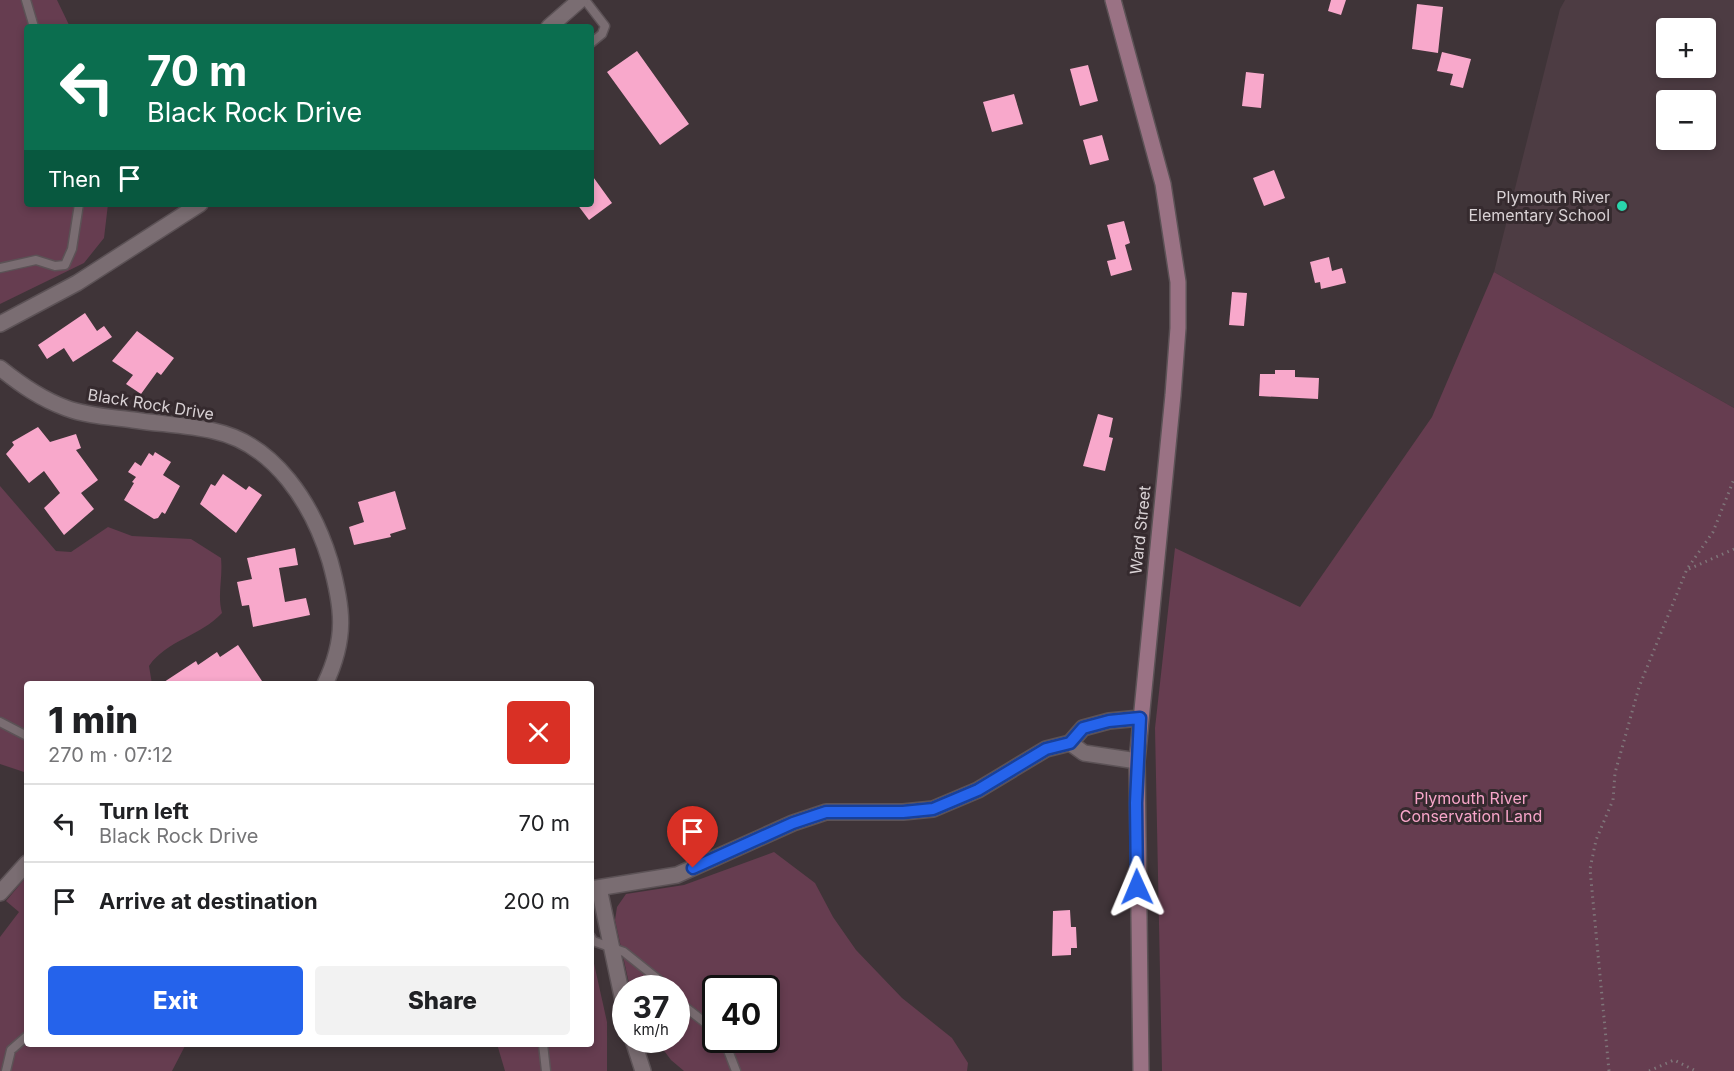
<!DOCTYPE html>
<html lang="en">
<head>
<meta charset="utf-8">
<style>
  :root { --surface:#fff; --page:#f2f2f2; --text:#202124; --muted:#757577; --line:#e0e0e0; --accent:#2563eb }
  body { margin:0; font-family:Inter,sans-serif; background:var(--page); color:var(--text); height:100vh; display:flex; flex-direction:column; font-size:22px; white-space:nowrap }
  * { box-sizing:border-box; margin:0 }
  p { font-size:20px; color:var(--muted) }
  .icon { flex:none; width:33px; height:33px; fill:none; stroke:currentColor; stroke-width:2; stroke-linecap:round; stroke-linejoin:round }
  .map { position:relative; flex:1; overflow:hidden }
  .side { position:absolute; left:24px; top:681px; width:570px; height:366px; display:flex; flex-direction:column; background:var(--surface); border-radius:6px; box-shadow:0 3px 9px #0003 }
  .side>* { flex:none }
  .guide { position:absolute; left:24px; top:24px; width:570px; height:183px; border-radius:6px; box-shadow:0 3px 9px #0003; background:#0b6e4f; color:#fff; overflow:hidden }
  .controls { position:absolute; left:1656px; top:18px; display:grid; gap:12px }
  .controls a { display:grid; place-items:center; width:60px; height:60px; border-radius:6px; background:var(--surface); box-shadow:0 3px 9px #0003; font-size:30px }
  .speed { position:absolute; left:612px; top:975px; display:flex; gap:12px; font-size:30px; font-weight:700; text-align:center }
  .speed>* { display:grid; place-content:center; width:78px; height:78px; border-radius:50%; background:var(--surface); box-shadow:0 3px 9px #0003; line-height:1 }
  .speed small { font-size:15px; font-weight:400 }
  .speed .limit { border:3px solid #111; border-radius:9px; background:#fff; color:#111 }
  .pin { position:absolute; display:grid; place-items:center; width:51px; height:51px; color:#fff; margin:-62px -26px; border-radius:50% 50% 50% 0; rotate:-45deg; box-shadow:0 0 6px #0007 }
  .pin .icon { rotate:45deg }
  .me { position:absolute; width:66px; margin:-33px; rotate:359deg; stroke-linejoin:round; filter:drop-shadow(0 0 4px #0008) }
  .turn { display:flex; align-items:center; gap:21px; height:126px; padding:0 24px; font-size:27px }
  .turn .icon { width:78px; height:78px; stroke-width:2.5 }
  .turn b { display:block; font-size:42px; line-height:51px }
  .then { display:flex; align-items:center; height:57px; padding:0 24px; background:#0003; gap:12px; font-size:22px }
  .round { display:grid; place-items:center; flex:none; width:63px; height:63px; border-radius:6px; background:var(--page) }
  .summary { display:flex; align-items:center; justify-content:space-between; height:102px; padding:0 24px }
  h1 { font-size:36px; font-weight:800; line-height:45px }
  .button { display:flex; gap:12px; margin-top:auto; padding:12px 24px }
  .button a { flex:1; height:69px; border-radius:6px; background:var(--accent); color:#fff; font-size:24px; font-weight:800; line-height:69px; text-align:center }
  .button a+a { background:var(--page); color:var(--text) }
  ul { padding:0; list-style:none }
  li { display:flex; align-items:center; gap:18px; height:78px; padding:0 24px; border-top:2px solid var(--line) }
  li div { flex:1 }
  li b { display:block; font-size:22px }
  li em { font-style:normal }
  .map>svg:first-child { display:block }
  .built { fill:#4d3c43; fill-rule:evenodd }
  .green { fill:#663d50; fill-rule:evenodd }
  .building { fill:#f8a8cb }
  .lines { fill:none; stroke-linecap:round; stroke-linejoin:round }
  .lane-casing { stroke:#5c5256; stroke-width:11 }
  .street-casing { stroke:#5c5256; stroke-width:18 }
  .secondary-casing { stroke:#5c5256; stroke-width:18 }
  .path { stroke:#7f7579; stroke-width:3; stroke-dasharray:1.5 4.5; stroke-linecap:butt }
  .lane { stroke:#7a6d72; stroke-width:8 }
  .street { stroke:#7a6d72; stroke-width:15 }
  .secondary { stroke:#9a7284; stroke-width:15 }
  .route-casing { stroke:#184099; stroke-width:15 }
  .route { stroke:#2563eb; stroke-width:10 }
  .poi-dot { fill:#29d5ac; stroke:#352a2e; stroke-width:2 }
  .labels { text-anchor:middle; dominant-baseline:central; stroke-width:6; stroke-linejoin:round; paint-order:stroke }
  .poi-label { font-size:16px; fill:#d9d2d5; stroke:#352a2e; text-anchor:end }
  .street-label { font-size:16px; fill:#d9d2d5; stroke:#352a2e }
  .park-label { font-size:16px; fill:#f7a5c9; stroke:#352a2e }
</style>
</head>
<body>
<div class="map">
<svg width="1734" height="1071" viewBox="0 0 1734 1071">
  <rect width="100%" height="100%" fill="#3f3438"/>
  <path class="built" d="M1565 0H1734V408L1494 272 1560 9ZM1666 28H1706V68H1666ZM1666 100H1706V140H1666Z"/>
  <path class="green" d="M0 0H57L70 27H27V204H108L104 238 84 263 0 304Z
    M1494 272 1734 408V1071H1162L1155 728 1175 548 1300 607 1432 417Z
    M0 486 56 551 71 552 108 527 132 536 191 539 221 558C223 579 217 595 222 613 201 636 167 640 149 666L152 684H27V773L0 764Z
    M774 852 815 883 833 917 856 950 902 998 952 1038 968 1063 967 1071H684L671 1060 656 1040H676V988H630L615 920 617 907 626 894 684 885ZM716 988H766V1040H716Z
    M27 876V1044H186L172 1071H0V937L19 912 6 901Z
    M591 950 607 1022V1071H505L497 1044H591Z"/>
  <path class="building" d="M1331 0H1346L1341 15 1328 11Z
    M1417 4 1443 7 1438 53 1412 49Z
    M637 51 689 124 660 145 607 72Z
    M1442 52 1471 59 1463 88 1450 85 1453 74 1437 71Z
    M1088 65 1098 101 1080 106 1070 69Z
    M1246 72 1264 74 1261 108 1242 106Z
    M1014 94 1023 124 992 132 983 102Z
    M1102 135 1109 160 1090 165 1083 140Z
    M1274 170 1285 198 1264 206 1253 178Z
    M591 174 612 203 589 220 577 204H591Z
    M1124 221 1130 243 1125 245 1132 270 1111 276 1107 261 1116 259 1107 225Z
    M1329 257 1332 271 1342 268 1346 283 1321 289 1320 282 1315 283 1310 262Z
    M1232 292 1247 293 1244 326 1229 325Z
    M85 313 97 331 104 326 112 337 73 362 64 348 47 359 38 345Z
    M137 331 174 358 161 375 157 372 141 394 126 384 133 375 112 361Z
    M1275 370H1295V377L1319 378 1318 399 1259 396 1260 374H1275Z
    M1098 414 1113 418 1109 437 1113 438 1105 471 1083 466Z
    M38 427 50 442 76 434 81 448 76 450 98 480 81 493 94 509 64 535 44 508 60 493 44 471 29 483 6 454 14 445 12 442Z
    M155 452 171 462 163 475 180 486 165 514 162 512 158 518 154 519 124 500 134 483 132 482 136 477 128 472 135 462 141 466 149 453 153 456Z
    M223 474 246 490 249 486 262 495 236 533 200 504 211 484 215 486Z
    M395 491 406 529 390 534 391 537 354 545 349 527 364 522 358 502Z
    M295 548 298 565 279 568 285 602 306 598 310 615 253 627 249 605 242 606 237 582 252 579 247 558Z
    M238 645 264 684H161L196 661 198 665 217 652 220 657Z
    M1070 910 1071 927H1076L1077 948H1071V955L1052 956 1053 911Z"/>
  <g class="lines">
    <defs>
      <path id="lane" d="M26 0 34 27
        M585 0 605 26 602 34 591 43
        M0 268 36 260 55 266 65 265 72 249 79 204
        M0 722 27 736
        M591 937 593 941 624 952 669 988
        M676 1000 716 1031
        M724 1040 736 1071
        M543 1044 546 1071
        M6 1071 11 1050 27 1036"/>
      <path id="street" d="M549 27 580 0
        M0 324 77 283 200 204
        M0 368C21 385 41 399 66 408 87 416 111 417 133 420 160 424 188 425 214 431 275 444 313 505 330 561 343 608 347 638 325 684
        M1070 743 1084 753 1137 761
        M599 888 626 1015
        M591 889 677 875 793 823 826 812H903L933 809 978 790 1046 749 1070 743 1083 728 1109 721 1140 718
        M0 893 27 863
        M633 1040 643 1071"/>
      <path id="secondary" d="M1113 0 1163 184 1178 282V328L1173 395 1137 761 1141 1071"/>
    </defs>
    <use href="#lane" class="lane-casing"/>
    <use href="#street" class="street-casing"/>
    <use href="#secondary" class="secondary-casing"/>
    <path class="path" d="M1689 569 1734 549
      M1609 1071 1590 869 1596 840 1613 800 1615 773 1639 687 1687 569 1713 532 1734 479
      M1649 1071 1674 1060 1696 1071"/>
    <use href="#lane" class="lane"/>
    <use href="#street" class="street"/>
    <use href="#secondary" class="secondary"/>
  </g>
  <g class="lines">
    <defs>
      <path id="route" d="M693 868 793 823 826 812H903L933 809 978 790 1046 749 1070 743 1083 728 1109 721 1140 718 1136 803 1137 887"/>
    </defs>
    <use href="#route" class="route-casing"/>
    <use href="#route" class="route"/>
  </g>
  <circle class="poi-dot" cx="1622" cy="206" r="6"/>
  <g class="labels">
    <g class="poi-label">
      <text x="1610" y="197">Plymouth River<tspan x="1610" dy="18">Elementary School</tspan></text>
    </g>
    <g class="street-label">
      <text transform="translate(151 404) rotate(9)">Black Rock Drive</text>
      <text transform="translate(1140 530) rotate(-84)">Ward Street</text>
    </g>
    <g class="park-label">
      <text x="1471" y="798">Plymouth River<tspan x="1471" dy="18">Conservation Land</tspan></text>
    </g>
  </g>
</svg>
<div class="controls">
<a>+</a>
<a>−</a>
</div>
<div class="speed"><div>37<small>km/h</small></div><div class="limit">40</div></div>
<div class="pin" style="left:693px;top:868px;background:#d93025"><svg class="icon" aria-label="arrive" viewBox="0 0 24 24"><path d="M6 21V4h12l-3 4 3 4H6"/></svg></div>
<svg class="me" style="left:1137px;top:887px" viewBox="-20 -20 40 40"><path d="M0-17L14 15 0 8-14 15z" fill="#2563eb" stroke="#fff" stroke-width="4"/></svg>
<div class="guide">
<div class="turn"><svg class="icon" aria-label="left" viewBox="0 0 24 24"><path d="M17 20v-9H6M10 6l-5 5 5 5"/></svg><div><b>70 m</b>Black Rock Drive</div></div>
<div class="then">Then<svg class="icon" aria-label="arrive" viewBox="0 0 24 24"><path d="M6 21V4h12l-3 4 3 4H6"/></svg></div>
</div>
<section class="side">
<div class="summary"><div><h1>1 min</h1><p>270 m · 07:12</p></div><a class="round" style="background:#d93025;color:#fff"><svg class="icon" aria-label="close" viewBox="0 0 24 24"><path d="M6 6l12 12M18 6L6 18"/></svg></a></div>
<ul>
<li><svg class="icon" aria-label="left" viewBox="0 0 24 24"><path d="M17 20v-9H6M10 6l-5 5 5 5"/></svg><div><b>Turn left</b><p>Black Rock Drive</p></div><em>70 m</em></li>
<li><svg class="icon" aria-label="arrive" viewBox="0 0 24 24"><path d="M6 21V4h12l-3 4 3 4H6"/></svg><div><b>Arrive at destination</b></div><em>200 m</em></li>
</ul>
<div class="button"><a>Exit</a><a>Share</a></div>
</section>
</div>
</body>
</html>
